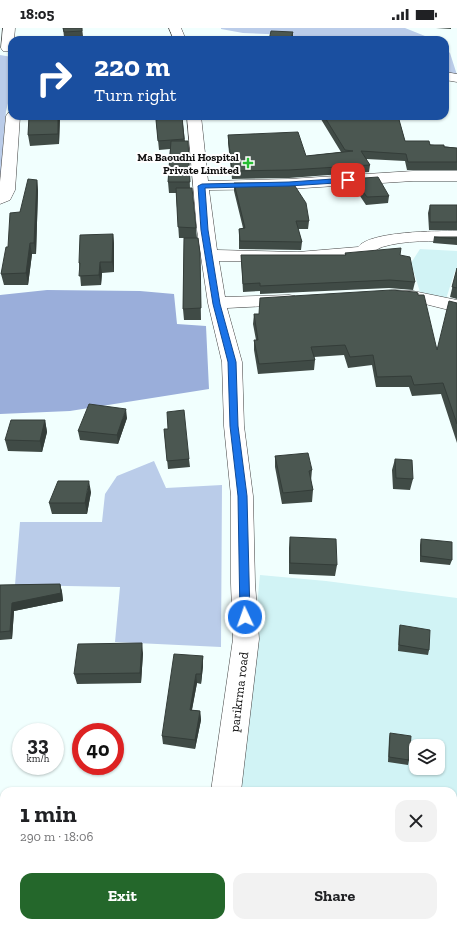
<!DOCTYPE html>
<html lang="en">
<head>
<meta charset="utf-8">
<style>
  :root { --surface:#fff; --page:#f2f2f2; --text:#202124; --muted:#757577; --accent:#24672b }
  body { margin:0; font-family:"Zilla Slab",serif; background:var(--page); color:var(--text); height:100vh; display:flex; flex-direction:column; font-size:15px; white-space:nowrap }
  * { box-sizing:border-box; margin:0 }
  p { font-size:13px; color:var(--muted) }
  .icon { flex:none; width:22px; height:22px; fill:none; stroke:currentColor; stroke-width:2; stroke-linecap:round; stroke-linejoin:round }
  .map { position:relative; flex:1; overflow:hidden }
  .side { position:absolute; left:0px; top:759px; width:457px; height:140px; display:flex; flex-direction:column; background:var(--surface); border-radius:12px 12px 0 0; box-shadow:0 1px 3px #0004 }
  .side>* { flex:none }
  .banner { position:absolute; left:8px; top:8px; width:441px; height:84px; border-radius:12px; box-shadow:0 1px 3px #0004; background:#1a4fa0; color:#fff; overflow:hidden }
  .controls { position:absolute; left:409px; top:711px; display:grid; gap:8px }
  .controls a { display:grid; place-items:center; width:36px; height:36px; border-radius:8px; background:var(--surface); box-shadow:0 1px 3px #0004; font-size:20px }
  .speed { position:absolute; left:12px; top:695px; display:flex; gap:8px; font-size:20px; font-weight:700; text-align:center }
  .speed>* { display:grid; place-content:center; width:52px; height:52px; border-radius:50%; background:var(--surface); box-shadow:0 1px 3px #0004; line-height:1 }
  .speed small { font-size:10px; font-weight:400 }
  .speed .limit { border:6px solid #d22; background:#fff; color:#111 }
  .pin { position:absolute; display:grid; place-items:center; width:34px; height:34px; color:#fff; margin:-17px; border-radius:8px; box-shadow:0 2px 6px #0006 }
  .me { position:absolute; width:44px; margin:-22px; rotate:357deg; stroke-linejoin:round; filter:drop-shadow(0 0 3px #0008) }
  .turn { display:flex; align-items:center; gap:14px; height:84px; padding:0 20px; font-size:18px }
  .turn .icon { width:52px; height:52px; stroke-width:2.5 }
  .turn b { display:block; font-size:28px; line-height:34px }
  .round { display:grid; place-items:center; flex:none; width:42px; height:42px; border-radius:12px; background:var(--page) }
  .head { display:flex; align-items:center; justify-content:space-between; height:68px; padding:0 20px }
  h1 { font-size:24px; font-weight:800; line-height:30px }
  .primary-button { display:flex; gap:8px; margin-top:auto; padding:8px 20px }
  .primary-button a { flex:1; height:46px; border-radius:12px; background:var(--accent); color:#fff; font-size:16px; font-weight:800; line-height:46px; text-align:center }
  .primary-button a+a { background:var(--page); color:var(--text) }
  .status { display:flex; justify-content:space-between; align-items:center; height:28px; padding:0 20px; background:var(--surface); direction:ltr }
  .status svg { height:11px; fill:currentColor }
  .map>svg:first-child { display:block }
  .farmland { fill:#d1f3f5; fill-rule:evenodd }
  .green { fill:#bacce9 }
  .forest { fill:#9aaeda }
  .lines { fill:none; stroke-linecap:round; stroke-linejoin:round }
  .minor-casing { stroke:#424242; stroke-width:1 }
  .minor { fill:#fff; fill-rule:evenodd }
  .wall { fill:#404b46 }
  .shaded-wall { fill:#343d39 }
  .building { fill:#4b5751; stroke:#343d39 }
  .route { fill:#1a73e8; stroke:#114b97 }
  .poi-dot { fill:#28bd34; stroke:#fff; stroke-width:1.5 }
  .labels { text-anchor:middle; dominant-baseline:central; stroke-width:4; stroke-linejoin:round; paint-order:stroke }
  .far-poi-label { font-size:11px; font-weight:bold; fill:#0f0f0f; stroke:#fff; text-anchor:end }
  .street-label { font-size:13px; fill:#0f0f0f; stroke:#fff }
</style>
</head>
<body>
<div class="status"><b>18:05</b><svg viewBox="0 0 49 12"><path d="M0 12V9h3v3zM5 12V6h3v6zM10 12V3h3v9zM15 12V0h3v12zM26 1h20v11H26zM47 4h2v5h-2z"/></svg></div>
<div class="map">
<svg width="457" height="899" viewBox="0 0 457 899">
  <rect width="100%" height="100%" fill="#f1fffe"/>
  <path class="farmland" d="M420 221 457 223V243H455L446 271 420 264 411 235Z
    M260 547 326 553 457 570V899H226L227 895H453V763H239ZM416 718H438V740H416Z"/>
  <path class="green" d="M221 0H405L435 12H300L291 7 243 5 221 1Z
    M445 21 450 25 457 47 445 45Z
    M0 27 12 29 11 64 6 83 0 157Z
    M154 433 166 460 222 457 221 619 115 614 120 559 15 557 20 494H102L105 466 117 448Z"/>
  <path class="forest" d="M47 262 140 263 174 266 177 296 206 298 209 361 70 383 0 386V267Z"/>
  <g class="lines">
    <defs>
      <path id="minor" d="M3 0H15L14 12H12L11 23H3L1 20Z
        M169 0H181L186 12H174Z
        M445 44 457 46V54L445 52Z
        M12 84V88H20L15 162 10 172 0 176V154L6 88 8 85Z
        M187 88H201L208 153 289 151 413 143H457V153H413L289 161 209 162 217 222 298 224 358 219C370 203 437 203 457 203V213C433 213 405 212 382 219 374 222 371 227 363 229L298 234 219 233 225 269 289 267 295 268 298 272 295 276 289 277 227 280 242 334 244 398 253 468 255 555 259 611 241 763H211L233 611 231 555V468L224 398 222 334 208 275 197 202Z
        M395 262 413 263 457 272V284L413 273 389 271 386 267 389 263Z
        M192 895H224L223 899H191Z"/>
    </defs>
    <use href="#minor" class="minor-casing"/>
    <use href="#minor" class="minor"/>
  </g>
  <path class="wall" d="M63 0H82L83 8 64 9Z
    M436 0H451V1Z
    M29 88H60L59 116 30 118 28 107Z
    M160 88H182L185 113H188L190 160 196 200 197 210 200 225 201 292H184L183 281 184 210H179L176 165H169L168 154 170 121 159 122 156 92 160 91Z
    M319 88H398L405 113 457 120V142H407L405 133 366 131 370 137 369 144 289 150 232 151 228 115V107L306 128 341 124Z
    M350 151 389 168 388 175 366 177 360 168 355 169 350 159Z
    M37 152 38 163 36 226H32L28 257H4L1 246 8 219 20 184Z
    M234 155 309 193 308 201H298L302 214 301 222 239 221V201L243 200 234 163Z
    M430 177H457V202H429L428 185Z
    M113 206 114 216V244L102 245 101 257 81 258 79 235Z
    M434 209H457V217L433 215Z
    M345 225 400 227 415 254 413 262 389 260 260 266V263L243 264 241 227H345Z
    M457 240V271L450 269Z
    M457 275V415L441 366 412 368 409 359H376L372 337 348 340 344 327 314 329 315 332 314 342 258 346 254 322V312H256L253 296 254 286 437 322Z
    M127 390 118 416 80 412 78 403Z
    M45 392 47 404 42 424 8 423 5 412Z
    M164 401 189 431 190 439 168 441Z
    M275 428 312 442 311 453 313 462 312 474 282 476 275 439Z
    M395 431 413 451 410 462 393 461 392 442Z
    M91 464 87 486H52L49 475Z
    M290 509 337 537 335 548 289 546V520Z
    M421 511 452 532 450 537 420 534V517Z
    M60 556 62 564 63 573 14 583 12 611 0 612V557Z
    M400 597 429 622 428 627 398 623 399 602Z
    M143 625 141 655 77 656 74 646Z
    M203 628V638L201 656 197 655 192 682 200 683 201 692 195 721 163 716 162 708Z
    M390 705 409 732 408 737 388 734 389 710Z"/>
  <path class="shaded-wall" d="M293 4V12H290Z
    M58 88H60L59 116 58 106Z
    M37 152 38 163 36 226 34 215Z
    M113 206 114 216V244L112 234Z
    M30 215 32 226 28 257 26 245Z
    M100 234 102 245 101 257 99 247Z
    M126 381 127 390 118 416 117 407Z
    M45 392 47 404 42 424 40 413Z
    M89 453 91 464 87 486 85 475Z
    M60 556 62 564 63 573 14 583 12 611 10 603 12 575Z
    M142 615 143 625 141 655 140 645Z
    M203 628V638L201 656V646Z
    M196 646 197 655 190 691V682Z
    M200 683 201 692 195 721V712Z"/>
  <path class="building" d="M63 0H82V3L64 4Z
    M271 3 293 4 290 12H269Z
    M29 88H58V106L28 107Z
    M160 88H182L184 111 158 113 156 92 161 91Z
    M324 88H398L405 113H429L430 117H444V119L457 120V134H408L406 126 361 123 370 137 289 142 232 143 228 107 298 104 306 128 353 123 345 122Z
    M171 113H188L190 154H168Z
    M378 149 389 168 367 169 361 161H356L350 151Z
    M28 151 37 152 34 215H30L26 245 1 246 6 219H8L10 185 20 184Z
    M234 155H293L306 175 309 193H296L302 214 240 213 239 201 245 200Z
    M176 160H192L196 200 178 199Z
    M430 177H457V194H430Z
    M113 206 112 234H100L99 247 79 248 80 235H79L80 207Z
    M434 209H457V211Z
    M184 210H198L200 225 201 280 183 281Z
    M401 220 400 227 410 229 415 254 390 252 260 258V255L243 256 241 227H346L345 225Z
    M457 240V260L452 259Z
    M391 262 415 264 418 265V267H424L437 322 449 273 457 275V396L443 355 414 357 411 348 377 349 373 327 350 329 345 317 311 319 315 332 259 336 254 312H258L254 286H259L260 270Z
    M89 376 126 381 117 407 78 403Z
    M184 382 189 431 167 433 164 401H168L167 384Z
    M11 392H45L40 413 5 412Z
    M308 425 312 442 309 443 313 462 283 465 275 428Z
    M395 431 412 432 413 451 396 450Z
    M58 453H89L85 475H49Z
    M290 509 336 511 337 537 290 535Z
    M421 511 452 514V532L421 528Z
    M60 556 61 565 12 575 10 603 0 604V557Z
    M400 597 430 602 429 622 399 617Z
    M142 615 140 645 74 646 78 616Z
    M174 626 203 628 201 646H196L190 682 200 683 195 712 162 708Z
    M390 705 411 708 409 732 389 729Z"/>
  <path class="route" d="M348 150 352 152 351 154 289 158 205 160 208 202 220 276 236 334 238 398 247 468 250 589 248 592 245 593 241 592 240 589 238 468 230 398 228 334 213 276 201 202 198 158 202 156 289 154Z"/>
  <path class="poi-dot" d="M246 129h4v4h4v4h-4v4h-4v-4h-4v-4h4z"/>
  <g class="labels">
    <g class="far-poi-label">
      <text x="239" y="129">Ma Baoudhi Hospital<tspan x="239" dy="13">Private Limited</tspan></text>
    </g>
    <g class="street-label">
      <text transform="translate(239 664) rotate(-83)">parikrma road</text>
    </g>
  </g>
</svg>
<div class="controls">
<a><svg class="icon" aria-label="layers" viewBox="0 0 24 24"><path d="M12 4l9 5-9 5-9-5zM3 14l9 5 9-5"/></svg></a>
</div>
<div class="speed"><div>33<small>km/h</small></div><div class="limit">40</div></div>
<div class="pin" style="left:348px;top:152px;background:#d93025"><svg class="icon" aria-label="arrive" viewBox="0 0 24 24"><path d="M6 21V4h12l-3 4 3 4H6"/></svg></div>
<svg class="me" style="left:245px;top:589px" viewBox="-20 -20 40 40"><circle r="17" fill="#1a73e8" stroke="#fff" stroke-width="3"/><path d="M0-11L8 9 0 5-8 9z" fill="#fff"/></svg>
<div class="banner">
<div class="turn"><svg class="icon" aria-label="right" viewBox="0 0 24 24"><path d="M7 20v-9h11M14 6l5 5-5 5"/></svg><div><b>220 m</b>Turn right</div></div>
</div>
<section class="side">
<div class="head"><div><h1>1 min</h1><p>290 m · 18:06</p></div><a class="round"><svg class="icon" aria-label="close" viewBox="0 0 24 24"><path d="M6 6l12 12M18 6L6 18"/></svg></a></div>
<div class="primary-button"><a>Exit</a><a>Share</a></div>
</section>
</div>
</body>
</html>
